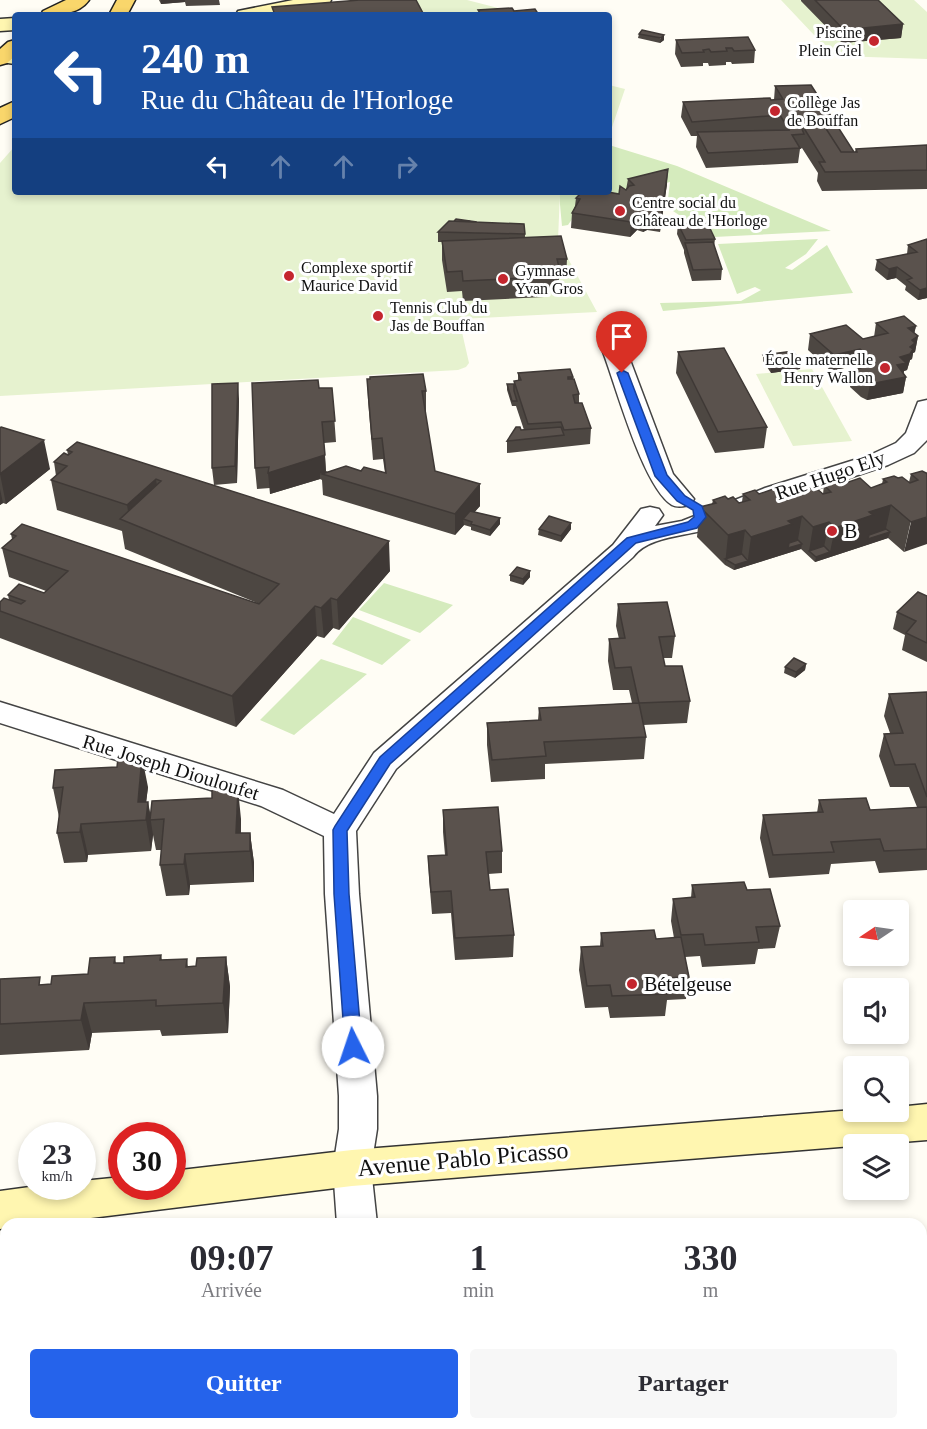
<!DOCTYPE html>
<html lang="fr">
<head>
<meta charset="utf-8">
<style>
  :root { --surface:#fff; --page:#f7f7f7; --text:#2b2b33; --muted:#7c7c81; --accent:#2563eb }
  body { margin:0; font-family:Georgia,serif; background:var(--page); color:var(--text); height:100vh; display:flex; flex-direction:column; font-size:22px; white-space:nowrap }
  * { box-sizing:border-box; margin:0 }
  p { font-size:20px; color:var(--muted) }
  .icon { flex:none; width:33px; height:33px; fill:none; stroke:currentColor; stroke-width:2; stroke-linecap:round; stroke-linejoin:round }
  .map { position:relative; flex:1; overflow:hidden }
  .panel { position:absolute; left:0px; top:1218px; width:927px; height:212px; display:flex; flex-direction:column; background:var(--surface); border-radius:18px 18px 0 0; box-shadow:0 3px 9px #0003 }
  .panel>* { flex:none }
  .banner { position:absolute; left:12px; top:12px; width:600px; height:183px; border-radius:6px; box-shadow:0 3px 9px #0003; background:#1a4fa0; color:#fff; overflow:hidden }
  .needle { width:39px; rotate:257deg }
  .controls { position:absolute; left:843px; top:900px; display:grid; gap:12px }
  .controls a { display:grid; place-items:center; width:66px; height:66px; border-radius:6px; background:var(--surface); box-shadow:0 3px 9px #0003; font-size:30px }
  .speed { position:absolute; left:18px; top:1122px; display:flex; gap:12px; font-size:30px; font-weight:700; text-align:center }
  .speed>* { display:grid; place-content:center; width:78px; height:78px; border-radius:50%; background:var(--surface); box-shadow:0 3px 9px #0003; line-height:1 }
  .speed small { font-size:15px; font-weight:400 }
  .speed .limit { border:9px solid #d22; background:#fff; color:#111 }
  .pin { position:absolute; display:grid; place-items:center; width:51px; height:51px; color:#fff; margin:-62px -26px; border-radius:50% 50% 50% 0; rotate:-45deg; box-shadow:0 0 6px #0007 }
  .pin .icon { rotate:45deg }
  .me { position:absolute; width:66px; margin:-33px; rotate:356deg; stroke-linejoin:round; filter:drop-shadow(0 0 4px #0008) }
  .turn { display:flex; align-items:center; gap:21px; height:126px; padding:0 30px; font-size:27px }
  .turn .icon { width:78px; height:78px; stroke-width:2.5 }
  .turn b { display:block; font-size:42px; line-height:51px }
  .lanes { display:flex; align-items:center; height:57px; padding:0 30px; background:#0003; justify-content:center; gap:30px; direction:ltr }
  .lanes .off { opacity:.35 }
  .eta { display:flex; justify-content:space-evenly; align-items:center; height:102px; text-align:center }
  .eta b { font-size:36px; font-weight:700; line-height:42px }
  .primary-button { display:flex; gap:12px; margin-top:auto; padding:12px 30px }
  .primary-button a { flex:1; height:69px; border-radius:6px; background:var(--accent); color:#fff; font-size:24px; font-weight:700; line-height:69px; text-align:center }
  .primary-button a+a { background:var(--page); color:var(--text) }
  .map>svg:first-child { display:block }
  .green { fill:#d5ebbd }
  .pitch { fill:#e6f2cf }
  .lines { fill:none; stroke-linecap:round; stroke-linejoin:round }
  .street-casing { stroke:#444; stroke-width:3 }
  .secondary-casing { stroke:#333; stroke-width:3 }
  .primary-casing { stroke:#222; stroke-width:3 }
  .street { fill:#fff; fill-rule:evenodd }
  .secondary { fill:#fff6b0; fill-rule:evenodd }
  .primary { fill:#f9d66b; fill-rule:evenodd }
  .wall { fill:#4d4742 }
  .shaded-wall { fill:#3f3936 }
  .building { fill:#5a524d; stroke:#3f3936; stroke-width:1.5 }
  .route { fill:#2563eb; stroke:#184099; stroke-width:1.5 }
  .poi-dot { fill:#c4262e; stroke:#fff; stroke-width:2 }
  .labels { text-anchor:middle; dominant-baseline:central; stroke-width:6; stroke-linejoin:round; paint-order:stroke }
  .far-poi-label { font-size:16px; fill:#111; stroke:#fff; text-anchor:start }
  .street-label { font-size:20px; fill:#111; stroke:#fff }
  .poi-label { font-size:20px; fill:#111; stroke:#fff; text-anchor:start }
  .near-street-label { font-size:24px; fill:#111; stroke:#fff }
</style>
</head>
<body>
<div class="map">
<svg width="927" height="1429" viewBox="0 0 927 1429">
  <rect width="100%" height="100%" fill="#fffdf5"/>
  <path class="green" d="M609 145 677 166 831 231 714 237 708 220 685 219 667 207 670 182 583 203 568 225 562 226 559 194 561 192H609Z
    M818 239 806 254 785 268 792 270 827 245 853 293 663 311 660 303 741 301 761 290 755 287 737 294 718 244Z
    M384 583 453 605 420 633 359 610Z
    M353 617 411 640 382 665 332 644Z
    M321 659 367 674 294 735 260 720Z"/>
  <path class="pitch" d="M371 0H467L525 15H295Z
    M781 0H914L927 12V59L839 56 831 53Z
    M609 85 625 89 609 136Z
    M15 146V192H560L558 240 597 312 459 319 469 363 466 367 458 370 0 396V163Z
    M812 369 852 441 793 446 756 374Z"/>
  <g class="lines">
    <defs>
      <path id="street" d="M615 345 623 347 627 352 673 474 694 499 690 505C684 506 678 508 672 505 643 487 616 386 603 352L607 347Z
        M927 400V440L914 453 888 465 783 500 701 531C681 536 646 538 633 557L396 769 356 831 359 894 377 1096V1129L371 1168 377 1224H337L333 1168 339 1129V1096L325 894 324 836 261 806 0 723V702L283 790 334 814 374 753 613 545 641 509 650 507 659 509 663 515 655 526 682 521 765 488 870 455 896 443 906 433 918 402Z
        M346 1424H389L390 1429H346Z"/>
      <path id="secondary" d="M293 0H331L329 4 274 15H236L238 11Z
        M15 18V30L0 31V19Z
        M0 50 15 52V64L0 62Z
        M927 1104V1140L352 1186 42 1224H6V1228L0 1229V1191L37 1186H82V1181L122 1177V1186H172V1171L352 1150 854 1110 898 1112V1107Z"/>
      <path id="primary" d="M66 0H89C78 15 58 15 41 15L43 11Z
        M117 0H135L127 15H109Z
        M15 40V56L7 63 0 65V49L8 42Z
        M15 101V117L0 124V108Z"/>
    </defs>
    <use href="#street" class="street-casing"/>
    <use href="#secondary" class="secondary-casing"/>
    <use href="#primary" class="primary-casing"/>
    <use href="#street" class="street"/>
    <use href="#secondary" class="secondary"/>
    <use href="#primary" class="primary"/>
  </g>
  <path class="wall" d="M159 0H219L220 5 186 6 185 2 161 4Z
    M801 0H878L903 24 901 38 842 43 801 1Z
    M642 30 664 40 660 43 638 38 639 34Z
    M676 40 755 50 754 63 732 64 731 62H726V65L709 66 708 63H703V66L681 67 675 54Z
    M775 86 854 152H855L856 149 927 145V189L822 191 817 181 818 173 802 148 800 149 798 163 706 168 696 147 697 136H691L681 117 683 102 774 100Z
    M628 179 667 184 660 232 647 230 643 232 637 230 630 237 571 228 572 213 575 206 576 198 619 194 626 190Z
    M678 224 715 239 714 247 722 269 721 280 692 281 684 253V250L677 234Z
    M438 232 525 234V238L567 259 566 278 559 279 558 287 544 288V297L463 301 462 291 447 292 442 260V242H438Z
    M924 240 927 298 918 300 905 290 906 286 896 278 887 280 875 270 877 260 907 254 908 245Z
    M876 323 916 326 914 333 918 336 915 352 913 353 912 359 910 360 907 370 904 371 903 374 906 377 903 393 867 400 861 397 850 387 853 371 861 368 857 365 831 371 808 350 810 334 863 339 874 337Z
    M678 352 767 427 764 448 715 453 676 373Z
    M763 355 800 369 771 373 763 361Z
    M518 373 573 377V379L579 394V403L591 428 590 444 507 453V441L521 430H524L516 406H512L507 390V384H514V381H518Z
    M367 379 426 391V412H425L435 471 480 506 474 512 500 518V524L490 536 471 530V527L464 525 455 535 323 495 322 480 320 479 270 494V488L257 489 255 468 319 388H332L336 442 324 443 326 471 328 472 361 471 385 473 383 459 373 460 368 400Z
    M239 399 237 483 214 485 212 468Z
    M0 428 50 469 6 504 3 503 0 505Z
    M77 442 390 571 339 630 333 628 324 638 317 636 236 727 0 638V602L9 600 8 595 44 593 46 591 9 577 2 548 12 539 11 534 257 603 125 549 122 531 57 510 51 480 56 476 54 462 68 455 67 450Z
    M922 471 904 552 888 538 815 562 801 549 734 570 725 565 697 537 700 507 712 504 713 500 728 499 739 503 742 502 743 494H759L783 499 794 495V491L811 489 823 494 824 485H840L871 488 882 484 883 479 898 478 909 482 911 474Z
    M539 529H571L561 542 538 535Z
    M510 575 530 577 523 585 510 581Z
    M927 596V662L902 650 905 635 893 629 897 612Z
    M618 604 675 636 672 658H663L665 666 690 701 687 723 643 725 646 737 644 759 545 764V779L491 782 487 745V723L538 720 539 708 632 703 629 690H613L608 661 609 639H619L616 626Z
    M806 664 805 670 795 678 784 673 785 667Z
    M927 692V870L879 873 875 861 831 864 829 874 769 878 760 838 763 815 817 813 819 800 870 810 917 807 909 787H890L879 756 884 734 890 733 884 716 889 694Z
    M148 787 146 802H148L151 817 241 819V833H250L254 863V882L190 885 189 895 166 896 160 865 162 850H156L153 835 151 851 88 855 87 862 64 863 57 833 59 817 53 788Z
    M443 810 502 851V873L488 874 490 890 514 935 513 957 455 960 451 913 432 914 429 878 428 856 445 855 443 832Z
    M692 885 747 890 780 926 775 948 758 949 755 964 702 967 700 956 685 957 689 977 686 999 667 1000 665 1016 610 1018 608 1007 585 1008 579 970 581 947 600 946 601 933 656 939 674 938 671 921 673 899 691 898Z
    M161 955 162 960 187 959 188 967 196 966 226 957 230 987 228 1033 162 1036 160 1030 92 1033 89 1050 0 1055V979L42 985 51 984 88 974 115 957 116 963H124Z
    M229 1424H316L317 1429H231Z
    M487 1424H566V1429H487Z
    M761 1424H843L844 1429H762Z"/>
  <path class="shaded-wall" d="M161 0H185V2L161 4Z
    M903 24 901 38 842 43 844 30Z
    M664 35V40L660 43 661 38Z
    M668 169 667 184 660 232 661 217Z
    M638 215 637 230 630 237 631 222Z
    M648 215 647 230 643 232 644 217Z
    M897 267 896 278 887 280 889 269Z
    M927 288V298L918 300 920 290Z
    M916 326 913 339 918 336 915 352 913 353 912 359 910 360 907 370 904 371 903 377H906L903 393 867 400 870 384 897 365 908 328Z
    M860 349 857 365 831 371 834 355Z
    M801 363 800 369 771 373V367Z
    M238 383 239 399 237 483 235 466Z
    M44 440 50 469 6 504 0 474Z
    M325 455 326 475 320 473V479L270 494 268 473Z
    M156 479 160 509 130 523 127 505Z
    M480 484V506L468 520 463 519 464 525 455 535V514Z
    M0 489 3 503 0 505Z
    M891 505 885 533 890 532 888 538 867 545 868 539 867 545 815 562 816 557 830 552 835 528 869 512Z
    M802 516 797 545 802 544 801 549 747 566 751 537 788 521Z
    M927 517V544L904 552 911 522Z
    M500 518V524L490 536V530Z
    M829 522 823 552 809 551 813 527Z
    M571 523V529L561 542V536Z
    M745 530 741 560 725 559V565L728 535Z
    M389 541 390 571 339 630 337 600Z
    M748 561 747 566 734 570 735 565Z
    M530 571V577L523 585V579Z
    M331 598 333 628 324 638 321 608Z
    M315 606 317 636 236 727 232 696Z
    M806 664 805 670 795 678 796 672Z
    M142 757 148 787 144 820 138 802Z
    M238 789 241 819 240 852 236 833Z
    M148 802 153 835 151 851 146 820Z
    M81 824 88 855 87 862 80 832Z
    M250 833 254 863V882L250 851Z
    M185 854 190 885 189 895 184 864Z
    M226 957 230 987 228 1033 223 1003Z
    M84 1003 92 1033 89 1050 81 1020Z"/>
  <path class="building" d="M360 0H416L424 15H275L272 7Z
    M815 0H878L903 24 844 30Z
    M512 8 514 11 535 9 539 15H481L478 10Z
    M642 30 664 35 661 38 639 34Z
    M748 37 755 50 734 51 732 48H726L727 51 711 52 709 49 703 50 704 52 682 53 676 40Z
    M811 85 854 152H841L823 124 802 125V129L804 134 792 135 800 148 708 153 697 132 789 130 780 115 692 122 683 102 770 98 771 100 783 99 775 86Z
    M823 124 841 152H857L856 149 927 145V170L825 172 819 162H825L802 125Z
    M668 169 661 217 648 215 644 217 638 215 631 222 572 213 580 199 576 198 582 192H608L619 194 620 186 626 190 629 186 634 185 628 179Z
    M456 219 477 222 454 221Z
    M449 221 524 224 525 234 438 232Z
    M707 222 715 239 686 240 678 224Z
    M561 236 567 259H557L559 267 542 268 544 277 463 281 462 271 447 272 442 241Z
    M927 239V288L920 290 907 280 912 278 897 267 889 269 877 260 917 252 908 245 924 240Z
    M713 242 722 269 693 270 685 243Z
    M904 316 916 326 908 328 918 336 912 340 915 343 910 347 913 349 910 354 900 357 906 363 897 365 906 377 870 384 863 381 853 371 868 365 864 361 871 359 860 349 834 355 810 334 846 325 863 339 888 333 876 323Z
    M724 348 767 427 718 432 678 352Z
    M793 351 801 363 771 367 763 355Z
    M570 369 573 377H568V379H574L579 394 573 395 575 403H582L591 428 564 430 561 422 528 424 514 381 521 380 518 373Z
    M423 374 426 391H422L435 471 480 484 455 514 322 474 346 466 361 471 364 467 386 473 382 438 372 439 367 379H370V377Z
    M318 380 319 388H332L335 421 322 422 325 455 268 473 269 467 255 468 252 383Z
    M238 383 235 466 212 468V384Z
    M507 384H514V391L517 401H512Z
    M1 427 44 440 0 474V428Z
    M516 427H520L521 430 561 427 564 435 507 441Z
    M77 442 389 541 337 600 331 598 321 608 315 606 232 696 0 611V602L4 598 21 604 25 601 8 595 19 584 44 593 68 571 2 548 16 536 11 534 22 524 259 604 279 584 120 519 161 481 156 479 127 505 51 480 67 466 54 462 64 453 68 455 72 452 67 450Z
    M922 471 926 473H927V517L911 522 891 505 869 512 873 515 835 528 829 522 813 527 802 516 788 521 792 524 751 537 745 530 728 535 700 507 716 503 713 500 725 496 728 499 733 497 739 503 750 500 743 494 755 490 759 494 773 489 783 499 798 494 794 491 807 487 811 489 816 488 823 494 831 492 824 485 836 481 840 485 860 478 871 488 887 482 883 479 894 476 898 478 902 477 910 483 918 480 911 474Z
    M470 511 500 518 490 530 471 524 472 522 463 519Z
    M549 516 571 523 561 536 539 529Z
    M886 529 890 532 868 539 869 535Z
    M798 540 802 544 788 548 789 543Z
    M824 546 830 552 816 557 809 551Z
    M742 554 748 561 735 565 725 559Z
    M517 567 530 571 523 579 510 575Z
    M918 592 927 596V643L906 633 916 621 897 612Z
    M667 602 675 636 659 637 665 666H682L690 701 639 703 631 667 615 668 609 639 625 638 618 604Z
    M794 658 806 664 796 672 785 667Z
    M927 692V797L915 764 895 765 884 734 903 733 889 694Z
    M639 703 646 737 544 742 546 756 492 760 487 723 541 720 539 708Z
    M142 757 138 802H148L146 820 81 824 80 832 57 833 63 787 53 788 55 770 117 767 118 758Z
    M238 789 236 833H250V851L185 854 184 864 160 865 164 819 150 820 152 801 212 798V790Z
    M866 798 870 810 927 807V849L884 851 880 839 831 842 834 852 773 855 763 815 823 812 819 800Z
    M498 807 502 851 486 852 490 890 508 889 514 935 455 938 451 891 431 892 428 856 447 855 443 810Z
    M744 882 747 890 770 889 780 926 756 927 759 942 705 945 703 934 681 935 673 899 695 897 692 885Z
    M654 930 656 939 681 937 689 977 664 978 667 994 612 996 610 985 587 986 581 947 603 946 601 933Z
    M161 955 160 960 187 959 186 967 196 966 197 958 226 957 223 1003 156 1006V1000L84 1003 81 1020 0 1024V979L40 977 39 985 51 984 52 976 88 974 90 958 115 957 114 963H124V957Z
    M246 1424H315V1429H246Z
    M489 1424H566V1429H490Z
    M773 1424H843L844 1429H774Z"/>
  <path class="route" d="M622 370 628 373 667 475 685 496 702 506 706 517 697 528 636 543 390 764 347 831 349 894 362 1047 359 1052 353 1054 348 1052 345 1047 334 894 333 830 335 826 380 757 627 538 688 522 694 517 693 510 677 501 655 476 617 373Z"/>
  <g class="poi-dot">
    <circle cx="874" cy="41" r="6"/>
    <circle cx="775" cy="111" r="6"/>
    <circle cx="620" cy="211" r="6"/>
    <circle cx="289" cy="276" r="6"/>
    <circle cx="503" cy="279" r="6"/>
    <circle cx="378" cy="316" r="6"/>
    <circle cx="885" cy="368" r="6"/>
    <circle cx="832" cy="531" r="6"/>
    <circle cx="632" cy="984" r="6"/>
  </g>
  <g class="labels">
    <g class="far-poi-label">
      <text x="862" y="32" text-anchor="end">Piscine<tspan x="862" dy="18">Plein Ciel</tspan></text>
      <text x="787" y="102">Collège Jas<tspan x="787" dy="18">de Bouffan</tspan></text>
      <text x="632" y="202">Centre social du<tspan x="632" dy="18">Château de l'Horloge</tspan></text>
      <text x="301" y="267">Complexe sportif<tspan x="301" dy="18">Maurice David</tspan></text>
      <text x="515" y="270">Gymnase<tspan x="515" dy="18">Yvan Gros</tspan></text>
      <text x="390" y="307">Tennis Club du<tspan x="390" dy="18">Jas de Bouffan</tspan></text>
      <text x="873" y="359" text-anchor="end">École maternelle<tspan x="873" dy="18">Henry Wallon</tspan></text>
    </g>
    <g class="street-label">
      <text transform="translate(830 475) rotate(-19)">Rue Hugo Ely</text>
      <text transform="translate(171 767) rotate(17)">Rue Joseph Diouloufet</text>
    </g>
    <g class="poi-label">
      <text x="844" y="531">B</text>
      <text x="644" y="984">Bételgeuse</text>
    </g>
    <g class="near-street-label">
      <text transform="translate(463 1159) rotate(-5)">Avenue Pablo Picasso</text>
    </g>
  </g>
</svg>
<div class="controls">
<a><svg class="needle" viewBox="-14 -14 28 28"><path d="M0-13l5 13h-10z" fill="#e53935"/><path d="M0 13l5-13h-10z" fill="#7c7c81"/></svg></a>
<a><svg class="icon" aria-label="sound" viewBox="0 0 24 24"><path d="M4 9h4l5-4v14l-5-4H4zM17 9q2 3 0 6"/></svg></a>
<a><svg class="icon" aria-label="search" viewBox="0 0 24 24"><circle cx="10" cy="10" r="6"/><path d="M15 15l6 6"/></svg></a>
<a><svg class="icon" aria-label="layers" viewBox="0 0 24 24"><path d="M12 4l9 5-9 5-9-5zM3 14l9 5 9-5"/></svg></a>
</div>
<div class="speed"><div>23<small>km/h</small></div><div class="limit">30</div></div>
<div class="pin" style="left:622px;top:373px;background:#d93025"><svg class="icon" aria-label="arrive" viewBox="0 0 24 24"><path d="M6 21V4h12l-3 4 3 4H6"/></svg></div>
<svg class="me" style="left:353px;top:1047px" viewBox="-20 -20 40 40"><circle r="19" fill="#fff"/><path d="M0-13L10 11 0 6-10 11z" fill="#2563eb"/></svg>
<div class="banner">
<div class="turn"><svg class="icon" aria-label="left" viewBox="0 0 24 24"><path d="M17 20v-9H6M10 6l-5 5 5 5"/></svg><div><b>240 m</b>Rue du Château de l'Horloge</div></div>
<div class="lanes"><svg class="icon" aria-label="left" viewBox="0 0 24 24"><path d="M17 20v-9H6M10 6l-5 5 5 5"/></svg><svg class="icon off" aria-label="ahead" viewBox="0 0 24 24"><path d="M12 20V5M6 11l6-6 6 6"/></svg><svg class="icon off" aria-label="ahead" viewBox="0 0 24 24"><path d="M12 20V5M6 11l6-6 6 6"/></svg><svg class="icon off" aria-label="right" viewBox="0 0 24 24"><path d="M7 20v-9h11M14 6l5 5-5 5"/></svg></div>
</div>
<section class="panel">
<div class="eta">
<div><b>09:07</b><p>Arrivée</p></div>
<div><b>1</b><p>min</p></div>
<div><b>330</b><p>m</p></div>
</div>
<div class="primary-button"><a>Quitter</a><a>Partager</a></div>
</section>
</div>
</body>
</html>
